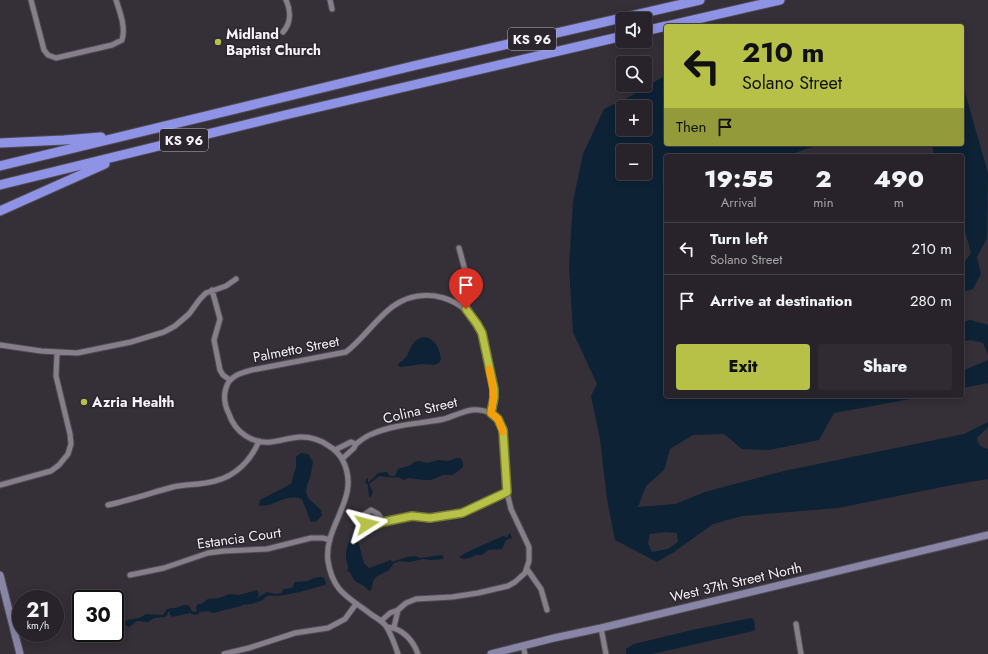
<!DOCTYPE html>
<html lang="en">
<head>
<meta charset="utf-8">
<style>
  :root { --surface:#28232a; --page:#302b32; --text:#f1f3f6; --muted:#a5a4a8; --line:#444047; --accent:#b7c148 }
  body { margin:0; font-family:Jost,sans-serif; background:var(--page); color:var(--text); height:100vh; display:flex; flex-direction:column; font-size:15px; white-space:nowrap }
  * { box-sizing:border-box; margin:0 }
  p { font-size:13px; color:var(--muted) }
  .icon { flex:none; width:22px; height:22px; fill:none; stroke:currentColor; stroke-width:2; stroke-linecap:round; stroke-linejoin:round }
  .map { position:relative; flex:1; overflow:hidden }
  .side { position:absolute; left:664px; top:154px; width:300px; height:244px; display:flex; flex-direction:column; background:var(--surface); border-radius:4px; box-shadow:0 2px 10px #0003,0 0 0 1px var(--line) }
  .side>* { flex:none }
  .banner { position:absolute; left:664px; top:24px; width:300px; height:122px; border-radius:4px; box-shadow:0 2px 10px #0003,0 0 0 1px var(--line); background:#b7c148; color:#111; overflow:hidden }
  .tools { position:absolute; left:616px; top:12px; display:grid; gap:8px }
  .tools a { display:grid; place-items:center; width:36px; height:36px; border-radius:4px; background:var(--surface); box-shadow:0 2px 10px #0003,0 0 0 1px var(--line); font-size:20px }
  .speed { position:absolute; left:12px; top:590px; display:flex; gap:8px; font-size:20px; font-weight:700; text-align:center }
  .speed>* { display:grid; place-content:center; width:52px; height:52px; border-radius:50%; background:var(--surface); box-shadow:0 2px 10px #0003,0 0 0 1px var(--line); line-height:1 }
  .speed small { font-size:10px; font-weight:400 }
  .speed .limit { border:2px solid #111; border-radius:6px; background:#fff; color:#111 }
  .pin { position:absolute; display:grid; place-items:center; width:34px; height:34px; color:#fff; margin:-41px -17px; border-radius:50% 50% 50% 0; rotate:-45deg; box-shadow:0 0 4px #0007 }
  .pin .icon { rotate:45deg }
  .me { position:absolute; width:44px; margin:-22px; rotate:81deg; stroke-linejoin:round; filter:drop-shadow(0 0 3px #0008) }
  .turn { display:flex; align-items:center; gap:14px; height:84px; padding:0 12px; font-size:18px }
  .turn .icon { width:52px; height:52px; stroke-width:2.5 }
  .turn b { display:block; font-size:28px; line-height:34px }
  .then { display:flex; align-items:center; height:38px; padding:0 12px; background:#0003; gap:8px; font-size:15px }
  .eta { display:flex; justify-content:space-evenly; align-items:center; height:68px; text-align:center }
  .eta b { font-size:24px; font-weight:800; line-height:28px }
  .action { display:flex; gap:8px; margin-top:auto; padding:8px 12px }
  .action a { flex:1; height:46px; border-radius:4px; background:var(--accent); color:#111; font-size:16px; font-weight:800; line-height:46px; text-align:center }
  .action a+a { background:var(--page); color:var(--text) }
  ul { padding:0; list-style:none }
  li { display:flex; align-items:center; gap:12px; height:52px; padding:0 12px; border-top:1px solid var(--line) }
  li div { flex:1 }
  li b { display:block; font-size:15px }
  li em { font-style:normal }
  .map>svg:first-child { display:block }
  .water { fill:#0d2235; fill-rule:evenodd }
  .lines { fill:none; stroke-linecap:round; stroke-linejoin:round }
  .street-casing { stroke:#504b54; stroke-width:7 }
  .secondary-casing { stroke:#504b54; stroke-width:9 }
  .highway-casing { stroke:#504b54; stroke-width:11 }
  .street { stroke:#867f8a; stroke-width:5 }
  .secondary { stroke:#8985a6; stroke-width:7 }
  .highway { stroke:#8f93e6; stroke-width:9 }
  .route-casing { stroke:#777d2f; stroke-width:10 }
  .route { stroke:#b7c148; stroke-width:7 }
  .slow { stroke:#f59e0b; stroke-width:7 }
  .poi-dot { fill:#b7c148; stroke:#2b252e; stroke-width:1.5 }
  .labels { text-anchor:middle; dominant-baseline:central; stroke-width:3; stroke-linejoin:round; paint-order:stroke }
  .shield { fill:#2b252e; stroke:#b8b4bb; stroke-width:1 }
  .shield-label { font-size:13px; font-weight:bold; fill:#f5f1f7 }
  .poi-label { font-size:14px; font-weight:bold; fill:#f5f1f7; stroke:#2b252e; text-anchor:start }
  .street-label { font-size:14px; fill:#f5f1f7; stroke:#2b252e }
</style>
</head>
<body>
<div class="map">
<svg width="988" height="654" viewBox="0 0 988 654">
  <rect width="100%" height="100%" fill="#352f38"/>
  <path class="water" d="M666 75V144H826L805 149 788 156H666V396H712L715 399 733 396H927L834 413 819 440 769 450 742 449 724 434 693 435 670 449 664 470 646 486 638 507 675 504 705 492 784 471 964 434 988 422V427L977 438C978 445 981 447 988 449V479L952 485 838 508 742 516 713 524 674 552 657 562 615 540 607 499 600 439 591 396 597 384 573 332 569 266 573 202 583 154 604 109 629 97ZM623 107H645V129H623ZM623 151H645V173H623ZM665 532 677 533 678 542 668 549 652 552 648 543 650 534Z
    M962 82 988 173 987 238 977 257 981 274 973 289 962 292V266L971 253 965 231 962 226V156H934L932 144H962Z
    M970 320 988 325V355L983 343 970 340 962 342V323Z
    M424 337C436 339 439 348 441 359L439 363 434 365 423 364 400 367 398 364C400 362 404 360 406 357 412 348 411 340 424 337Z
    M988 360V383L962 388V371Z
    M301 453 308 454 313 462 310 478 307 485 306 492 308 498 321 510 322 515 317 521 311 522 302 499C291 495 282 500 272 504 268 506 263 505 259 506L260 500 291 484 296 467V457Z
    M457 458H460L463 462V467L453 475H443L431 480H424L408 478 404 480 398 477C392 478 385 477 379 476L369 484 373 492 370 498 369 496 368 485 365 482 367 478H368V483L378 473 387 472 390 476H395L398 469 411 465 414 462 419 461 427 463 439 460 448 461Z
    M355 530 364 563 369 568 391 560 392 562 407 557 415 556 420 558 442 555 444 559 431 560 423 559 410 562 399 561 394 563 389 570 376 577 373 581 371 591 368 590C361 581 356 587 350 572L347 571C350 565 346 563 346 557 345 548 351 538 355 530Z
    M510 533 512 538 506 540 502 549 488 550 482 555H476L470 558 463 559 459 557C473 548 489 543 503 536L507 537Z
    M321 577 324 578 326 583 325 585C313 588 280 599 269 595L264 598 263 600 252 604 242 605V606C232 608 223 610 214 613L207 611 199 612V614L195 615 190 613 172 617 169 613 170 611 168 612 166 617 154 618 148 622 137 621 129 627 122 624C130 616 138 621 146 614L163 615 167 609C170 608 172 608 174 608 182 607 188 600 192 611L196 612 197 611 196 607 198 604H201L208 599 219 598 230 594 239 595 257 590 259 594 257 598 267 592 275 594 281 593 284 589 292 588 295 582 308 581 314 578Z
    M751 618 754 620 755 629 753 631 652 654H626V649L634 644 692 630Z"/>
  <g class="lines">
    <defs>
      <path id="street" d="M31 0 44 50 48 55 56 58 112 45 122 40C126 28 120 12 116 0
        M330 0 332 9
        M283 32C291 23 291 11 286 0
        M459 248 469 285V294L466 309
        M212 290 220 319 214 340 220 370 223 375 230 380
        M0 345 41 351 77 353 131 342 164 332 175 326 189 314 200 299 206 293 226 286 236 279
        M356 444C361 440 366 436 372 434 395 424 420 424 444 419 455 416 468 408 479 410 492 411 499 418 503 430L507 492 511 509 529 547V561L525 573 515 582 508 586 478 593 452 597 416 599 406 603 398 610 390 613 381 621
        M335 450 351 442 356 444 354 448 342 459
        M0 485 51 471 59 465 68 454 71 444 70 434 56 376 57 353
        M108 505C130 500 151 493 173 487 187 484 202 485 215 481 236 476 251 460 259 441
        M383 521 371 526C365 523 365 520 365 514L371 510 378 514 383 521 412 516 430 518 462 513 507 492
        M527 569 541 589 547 610
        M130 575 164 568 208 553 224 551 267 549 311 538H323L330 540
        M796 624 801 654
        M387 627C402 628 413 640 418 654
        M394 627 398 610
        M601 628 606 654
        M523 646 525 654
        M224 654 249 648 295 633 328 628 345 619 356 604
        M398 654C395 645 391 634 386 626 383 622 377 618 372 615 349 597 333 593 328 561 323 525 363 497 342 459 339 454 334 449 329 446 321 440 312 437 301 437 291 437 281 441 271 442 252 444 235 432 229 414 225 406 223 397 226 388 229 376 241 373 252 370L346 352C363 339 375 320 392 307 424 284 466 297 482 332 484 337 484 344 485 350 487 363 491 376 494 389V398L491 413"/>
      <path id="secondary" d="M0 575 20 654
        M491 654 554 638 601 628 988 535"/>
      <path id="highway" d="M667 26 780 0
        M645 31 666 26
        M0 143 64 140 101 137
        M0 166 417 65 700 0
        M0 185 285 115 623 36
        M0 211 105 164"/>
    </defs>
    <use href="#street" class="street-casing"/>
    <use href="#secondary" class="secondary-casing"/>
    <use href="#highway" class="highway-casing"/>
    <use href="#street" class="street"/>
    <use href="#secondary" class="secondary"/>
    <use href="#highway" class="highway"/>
  </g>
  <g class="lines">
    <defs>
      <path id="route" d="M367 524 371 526 376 525 383 522 412 516 430 518 462 513 507 492 503 430 498 419 491 413 494 398V389L482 333 477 324 466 309"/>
    </defs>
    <use href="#route" class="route-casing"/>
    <use href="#route" class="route"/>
    <path class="slow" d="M489 369C493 387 495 394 491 413L498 419 503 432"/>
  </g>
  <g class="poi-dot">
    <circle cx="218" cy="42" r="4"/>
    <circle cx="84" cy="402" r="4"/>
  </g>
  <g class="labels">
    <g class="shield">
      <rect x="508" y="28" width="48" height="22" rx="3"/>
      <rect x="160" y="129" width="48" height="22" rx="3"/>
    </g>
    <g class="shield-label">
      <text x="532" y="39">KS 96</text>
      <text x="184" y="140">KS 96</text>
    </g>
    <g class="poi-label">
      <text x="226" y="34">Midland<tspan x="226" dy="16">Baptist Church</tspan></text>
      <text x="92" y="402">Azria Health</text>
    </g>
    <g class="street-label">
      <text transform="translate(296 349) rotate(-11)">Palmetto Street</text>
      <text transform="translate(420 410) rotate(-13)">Colina Street</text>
      <text transform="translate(239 538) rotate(-8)">Estancia Court</text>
      <text transform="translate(736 582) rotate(-13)">West 37th Street North</text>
    </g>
  </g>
</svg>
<div class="tools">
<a><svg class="icon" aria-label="sound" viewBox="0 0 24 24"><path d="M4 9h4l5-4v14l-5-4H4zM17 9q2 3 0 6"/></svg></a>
<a><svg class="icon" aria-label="search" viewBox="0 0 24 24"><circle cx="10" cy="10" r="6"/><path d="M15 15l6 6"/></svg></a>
<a>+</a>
<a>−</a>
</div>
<div class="speed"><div>21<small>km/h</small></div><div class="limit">30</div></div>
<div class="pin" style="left:466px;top:309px;background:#d93025"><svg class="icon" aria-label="arrive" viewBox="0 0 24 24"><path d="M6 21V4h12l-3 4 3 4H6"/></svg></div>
<svg class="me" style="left:367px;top:524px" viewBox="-20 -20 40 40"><path d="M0-17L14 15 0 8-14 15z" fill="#b7c148" stroke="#fff" stroke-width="4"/></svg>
<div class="banner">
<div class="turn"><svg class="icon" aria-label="left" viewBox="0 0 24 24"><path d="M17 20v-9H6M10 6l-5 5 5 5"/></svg><div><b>210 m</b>Solano Street</div></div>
<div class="then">Then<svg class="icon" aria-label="arrive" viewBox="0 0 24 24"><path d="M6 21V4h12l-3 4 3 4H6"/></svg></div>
</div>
<section class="side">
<div class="eta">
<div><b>19:55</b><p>Arrival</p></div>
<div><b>2</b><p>min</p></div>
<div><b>490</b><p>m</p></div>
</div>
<ul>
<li><svg class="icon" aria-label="left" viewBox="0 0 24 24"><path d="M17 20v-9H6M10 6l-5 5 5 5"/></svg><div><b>Turn left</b><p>Solano Street</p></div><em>210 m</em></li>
<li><svg class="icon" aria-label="arrive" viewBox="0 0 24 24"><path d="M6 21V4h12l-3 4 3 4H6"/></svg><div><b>Arrive at destination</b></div><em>280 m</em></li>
</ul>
<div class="action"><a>Exit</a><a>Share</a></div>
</section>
</div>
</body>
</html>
